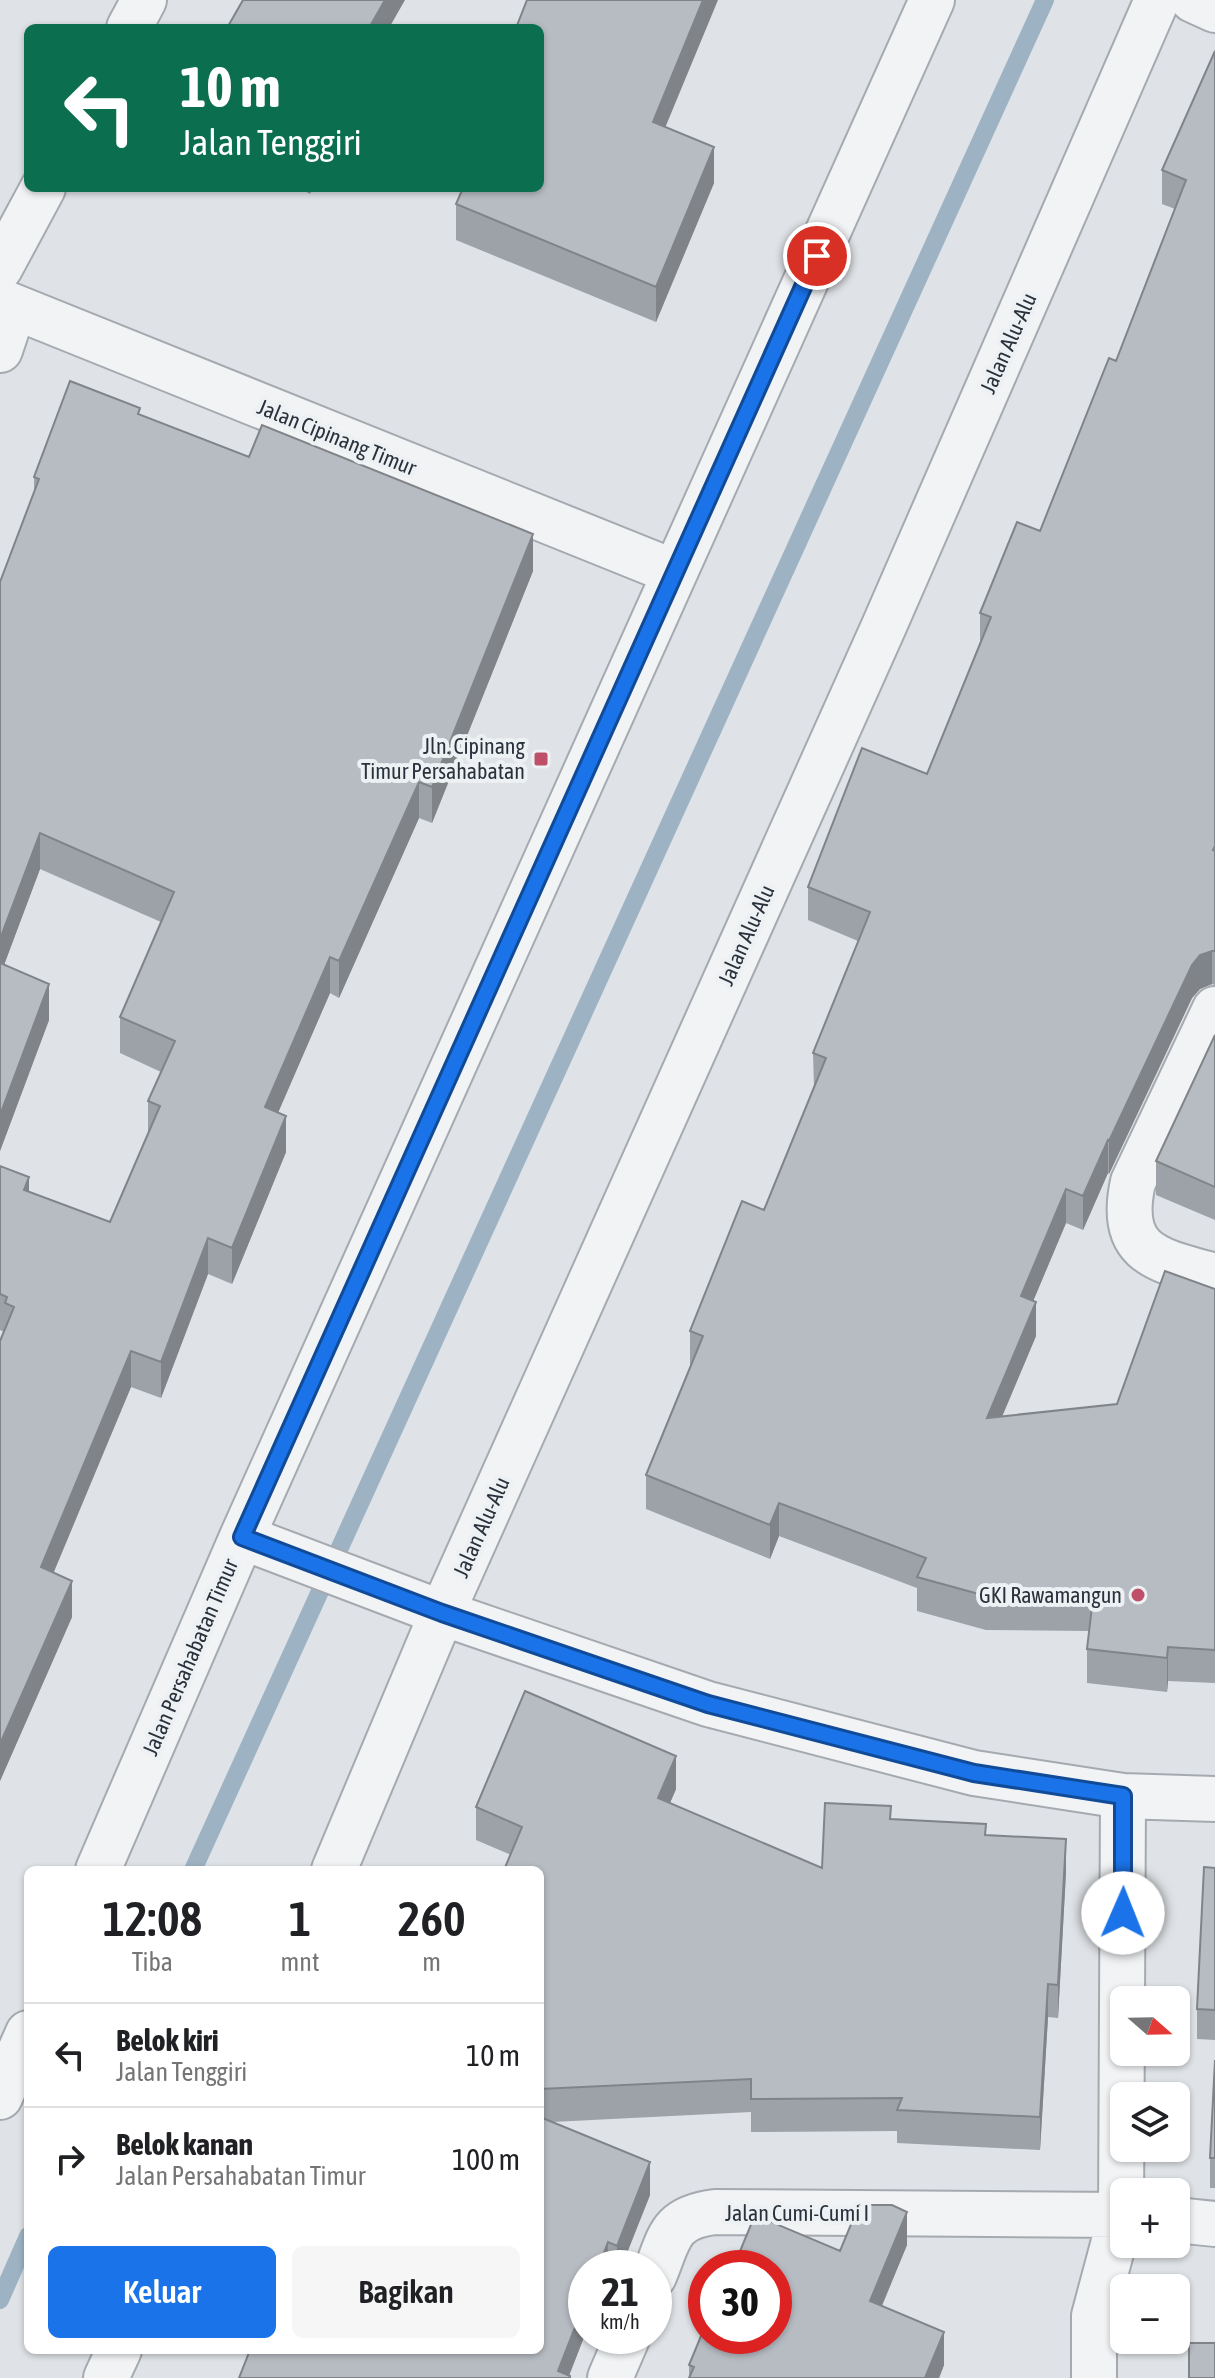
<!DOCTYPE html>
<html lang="id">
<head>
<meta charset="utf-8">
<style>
  :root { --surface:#fff; --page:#f6f6f6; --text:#202124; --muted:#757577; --line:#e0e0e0; --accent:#1a73e8 }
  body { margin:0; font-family:"Asap Condensed",sans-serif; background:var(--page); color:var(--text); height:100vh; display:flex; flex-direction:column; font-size:30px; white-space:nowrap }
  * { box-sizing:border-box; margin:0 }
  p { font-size:26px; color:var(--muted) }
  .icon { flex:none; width:44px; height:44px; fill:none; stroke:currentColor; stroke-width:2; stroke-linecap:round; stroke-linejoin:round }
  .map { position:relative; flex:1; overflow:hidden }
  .panel { position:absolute; left:24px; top:1866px; width:520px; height:488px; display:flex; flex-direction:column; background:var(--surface); border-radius:12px; box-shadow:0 2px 6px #0004 }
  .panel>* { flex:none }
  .hud { position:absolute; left:24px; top:24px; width:520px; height:168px; border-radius:12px; box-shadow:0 2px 6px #0004; background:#0b6e4f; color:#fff; overflow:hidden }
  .needle { width:52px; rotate:110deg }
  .fabs { position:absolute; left:1110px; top:1986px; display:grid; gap:16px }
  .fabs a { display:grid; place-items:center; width:80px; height:80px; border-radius:12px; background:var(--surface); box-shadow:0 2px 6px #0004; font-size:40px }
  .speed { position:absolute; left:568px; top:2250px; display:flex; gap:16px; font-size:40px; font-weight:700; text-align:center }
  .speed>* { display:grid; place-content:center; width:104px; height:104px; border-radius:50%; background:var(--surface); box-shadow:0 2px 6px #0004; line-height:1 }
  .speed small { font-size:20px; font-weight:400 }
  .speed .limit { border:12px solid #d22; background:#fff; color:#111 }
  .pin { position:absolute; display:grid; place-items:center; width:68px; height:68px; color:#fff; margin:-34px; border:4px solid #fff; border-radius:50%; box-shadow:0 2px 8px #0007 }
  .me { position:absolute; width:88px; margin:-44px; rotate:1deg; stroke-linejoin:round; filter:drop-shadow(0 0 6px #0008) }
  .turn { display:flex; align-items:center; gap:28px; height:168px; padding:0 24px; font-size:36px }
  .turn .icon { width:104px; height:104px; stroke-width:2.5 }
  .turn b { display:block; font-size:56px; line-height:68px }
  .eta { display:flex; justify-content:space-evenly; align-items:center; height:136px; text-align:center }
  .eta b { font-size:48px; font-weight:600; line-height:56px }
  .cta { display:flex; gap:16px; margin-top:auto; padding:16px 24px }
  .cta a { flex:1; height:92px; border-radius:12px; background:var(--accent); color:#fff; font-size:32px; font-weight:600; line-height:92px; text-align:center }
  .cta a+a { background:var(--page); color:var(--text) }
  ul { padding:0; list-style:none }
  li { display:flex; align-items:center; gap:24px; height:104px; padding:0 24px; border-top:2px solid var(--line) }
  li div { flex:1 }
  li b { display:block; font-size:30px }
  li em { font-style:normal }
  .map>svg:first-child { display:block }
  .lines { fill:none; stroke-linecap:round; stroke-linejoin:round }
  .stream { stroke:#9db3c3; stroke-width:18 }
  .minor-casing { stroke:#a5aab0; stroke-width:48 }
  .minor { stroke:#f1f3f5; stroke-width:44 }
  .wall { fill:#9da2a8 }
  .shaded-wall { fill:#808488 }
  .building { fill:#b7bcc3; stroke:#808488; stroke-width:2 }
  .route-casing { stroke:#114b97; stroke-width:20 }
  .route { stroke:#1a73e8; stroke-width:14 }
  .poi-dot { fill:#bf506a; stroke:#eef1f4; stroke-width:3 }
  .labels { text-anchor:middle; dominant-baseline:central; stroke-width:8; stroke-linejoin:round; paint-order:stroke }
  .street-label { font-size:22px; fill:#29323c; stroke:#eef1f4 }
  .poi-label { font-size:22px; fill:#29323c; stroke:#eef1f4; text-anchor:end }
</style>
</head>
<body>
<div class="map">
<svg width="1215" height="2378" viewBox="0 0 1215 2378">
  <rect width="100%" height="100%" fill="#dfe2e6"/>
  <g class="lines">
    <path class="stream" d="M193 1870 1045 0
      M0 2300 28 2236"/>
    <defs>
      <path id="minor" d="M1193 0 1215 10
        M129 28 144 0
        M0 268 43 188
        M0 301 674 572
        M0 350 14 308
        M1215 1009 1133 1182C1117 1254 1157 1260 1215 1276
        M242 1537 442 1613 708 1704 974 1773 1123 1796 1215 1799
        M98 1870 242 1537 932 0
        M334 1870 442 1613 884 626 1157 0
        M0 2097 28 2033
        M1176 2220 1215 2224
        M654 2276C670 2238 668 2218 715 2212L1124 2215
        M106 2378 119 2350
        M610 2378 628 2336
        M1094 2378V2316L1121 2215 1123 1796"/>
    </defs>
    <use href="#minor" class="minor-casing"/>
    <use href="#minor" class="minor"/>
  </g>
  <path class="wall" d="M1215 51V985L1212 984 1200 989 1192 998 1109 1174 1108 1173 1083 1230 1066 1223 1033 1301 1036 1336 1002 1417 1117 1404 1215 1289V1683L1168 1681 1167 1692 1087 1683V1649L1089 1631 986 1630 917 1611V1588L779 1536 770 1559 646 1509V1475L691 1365 690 1364V1331L764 1210 814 1087 813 1053 858 941 808 920V887L927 774 980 643V613L1040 531 1116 361 1175 209 1162 204V170Z
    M666 127 714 183 656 322 456 240V204L540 188Z
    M299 188H313L310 194Z
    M140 415 533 571 432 823 419 818 339 998 330 993 278 1112 286 1152 232 1284 208 1274 161 1398 131 1387 53 1572 72 1617 0 1781V1341L4 1332 0 1330V1166L29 1191 110 1222 148 1134V1101L161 1072 120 1053V1017L161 922 40 869 4 964 49 1020 0 1151V582L34 493V477Z
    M1215 1035V1220L1156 1195V1161Z
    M676 1789 670 1803 822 1868 891 1819 986 1835 1066 1872 1058 2018 1048 2017 1040 2150 897 2143V2131L751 2132V2112L552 2122 650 2195 621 2268H586V2332L569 2376 248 2356V2350H540V1870L511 1855 476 1840V1807Z
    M1215 1868V2040L1197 2039V2009Z
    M1215 2060V2188H1210V2158Z
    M907 2245 882 2306 944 2365 939 2378H689V2365L840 2251Z"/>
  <path class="shaded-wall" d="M385 0H405L389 28H369Z
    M703 0H718L653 157V122Z
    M714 147V183L656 322V287Z
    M533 534V571L432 823V787Z
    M419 782V818L339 998V961Z
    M40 833V869L0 976V939Z
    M1212 951V984L1200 989 1192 998 1109 1174V1141L1192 965 1200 955Z
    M330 957V993L265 1143V1107Z
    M49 984V1020L0 1151V1115Z
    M286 1116V1152L232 1284V1248Z
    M1108 1140V1173L1083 1230V1196Z
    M29 1177V1214L24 1190Z
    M1066 1189V1223L1021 1330V1296Z
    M208 1238V1274L161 1398V1362Z
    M1036 1302V1336L987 1452V1418Z
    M131 1351V1387L41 1603V1567Z
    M779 1503V1536L770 1559V1525Z
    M72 1581V1617L0 1781V1744Z
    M1168 1647V1681L1167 1692V1658Z
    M676 1756V1789L658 1831V1798Z
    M1066 1839V1872L1058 2018V1985Z
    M1048 1984V2017L1040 2150V2117Z
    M650 2162V2195L621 2268H617V2246Z
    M907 2212V2245L870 2334V2301Z
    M608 2242V2268H598Z
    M586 2299V2332L568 2378 558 2371Z
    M944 2332V2365L939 2378H925Z"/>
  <path class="building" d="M243 0H385L369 28H227Z
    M527 0H703L653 122 714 147 656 287 456 204 463 188H540V28H516Z
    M1215 51V846L1213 850 1215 851V951H1212L1200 955 1192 965 1109 1141 1108 1140 1083 1196 1066 1189 1021 1296 1036 1302 987 1418 1117 1404 1165 1271 1215 1289V1650L1168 1647 1167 1658 1087 1649 1093 1598 986 1596 917 1577 926 1558 779 1503 770 1525 646 1475 703 1336 690 1331 742 1201 764 1210 826 1058 813 1053 870 912 808 887 862 748 927 774 991 617 980 613 1017 522 1040 531 1109 358 1116 361 1186 180 1162 170Z
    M70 381 140 408 138 414 249 457 262 425 533 534 432 787 419 782 339 961 330 957 265 1107 286 1116 232 1248 208 1238 161 1362 131 1351 41 1567 72 1581 0 1744V1341L14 1307 5 1303 7 1297 0 1294V1166L29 1177 24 1190 110 1222 160 1106 148 1101 175 1041 120 1017 174 892 40 833 0 939V582L39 479 34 477Z
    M0 963 49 984 0 1115Z
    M1215 1035V1187L1156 1161Z
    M525 1691 676 1756 658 1798 822 1868 825 1803 891 1806 890 1819 986 1824 985 1835 1066 1839 1058 1985 1048 1984 1040 2117 897 2110 902 2098 751 2099V2079L540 2089V1870H504L522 1827 476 1807Z
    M1204 1867 1215 1868V2010L1197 2009Z
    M1215 2060V2158H1210Z
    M540 2117 650 2162 617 2246 608 2242 598 2268H586V2299L558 2371 570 2376V2378H239L250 2350H540Z
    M859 2205H892L907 2212 870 2301 944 2332 925 2378H689L694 2367 689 2365 706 2324V2336H774V2268H733L755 2215 840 2251Z
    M1189 2343H1215V2378H1189Z"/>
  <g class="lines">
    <defs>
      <path id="route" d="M817 256 242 1537 442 1613 708 1704 974 1773 1123 1796V1913"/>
    </defs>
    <use href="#route" class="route-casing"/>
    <use href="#route" class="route"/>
  </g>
  <g class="poi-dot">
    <rect x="533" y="751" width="16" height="16" rx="4"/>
    <circle cx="1138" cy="1595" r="8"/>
  </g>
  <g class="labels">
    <g class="street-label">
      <text transform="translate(1008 343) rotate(-66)">Jalan Alu-Alu</text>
      <text transform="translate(337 437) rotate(22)">Jalan Cipinang Timur</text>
      <text transform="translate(746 935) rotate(-66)">Jalan Alu-Alu</text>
      <text transform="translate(481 1527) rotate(-66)">Jalan Alu-Alu</text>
      <text transform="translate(190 1657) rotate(-67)">Jalan Persahabatan Timur</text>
      <text x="797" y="2213">Jalan Cumi-Cumi I</text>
    </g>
    <g class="poi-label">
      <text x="525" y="746">Jln. Cipinang<tspan x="525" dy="25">Timur Persahabatan</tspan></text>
      <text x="1122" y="1595">GKI Rawamangun</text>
    </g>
  </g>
</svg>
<div class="fabs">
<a><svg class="needle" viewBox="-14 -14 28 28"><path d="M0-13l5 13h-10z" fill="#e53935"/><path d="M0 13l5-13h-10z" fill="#757577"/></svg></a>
<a><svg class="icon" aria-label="layers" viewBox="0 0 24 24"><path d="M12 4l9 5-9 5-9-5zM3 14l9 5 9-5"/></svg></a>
<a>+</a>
<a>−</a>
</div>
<div class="speed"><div>21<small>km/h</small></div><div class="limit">30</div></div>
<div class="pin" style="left:817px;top:256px;background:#d93025"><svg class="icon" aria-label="arrive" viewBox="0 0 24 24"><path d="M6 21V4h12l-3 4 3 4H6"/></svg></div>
<svg class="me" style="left:1123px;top:1913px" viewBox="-20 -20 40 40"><circle r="19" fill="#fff"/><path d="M0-13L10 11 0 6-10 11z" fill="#1a73e8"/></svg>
<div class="hud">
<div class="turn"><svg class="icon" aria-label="left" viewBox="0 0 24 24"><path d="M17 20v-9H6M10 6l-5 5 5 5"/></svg><div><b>10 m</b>Jalan Tenggiri</div></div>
</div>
<section class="panel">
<div class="eta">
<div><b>12:08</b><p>Tiba</p></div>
<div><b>1</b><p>mnt</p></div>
<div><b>260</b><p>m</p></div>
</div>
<ul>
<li><svg class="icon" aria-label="left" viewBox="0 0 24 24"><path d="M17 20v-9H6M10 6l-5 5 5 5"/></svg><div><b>Belok kiri</b><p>Jalan Tenggiri</p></div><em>10 m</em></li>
<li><svg class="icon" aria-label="right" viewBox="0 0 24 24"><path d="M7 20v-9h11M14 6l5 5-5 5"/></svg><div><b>Belok kanan</b><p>Jalan Persahabatan Timur</p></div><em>100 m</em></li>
</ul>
<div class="cta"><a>Keluar</a><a>Bagikan</a></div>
</section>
</div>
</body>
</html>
